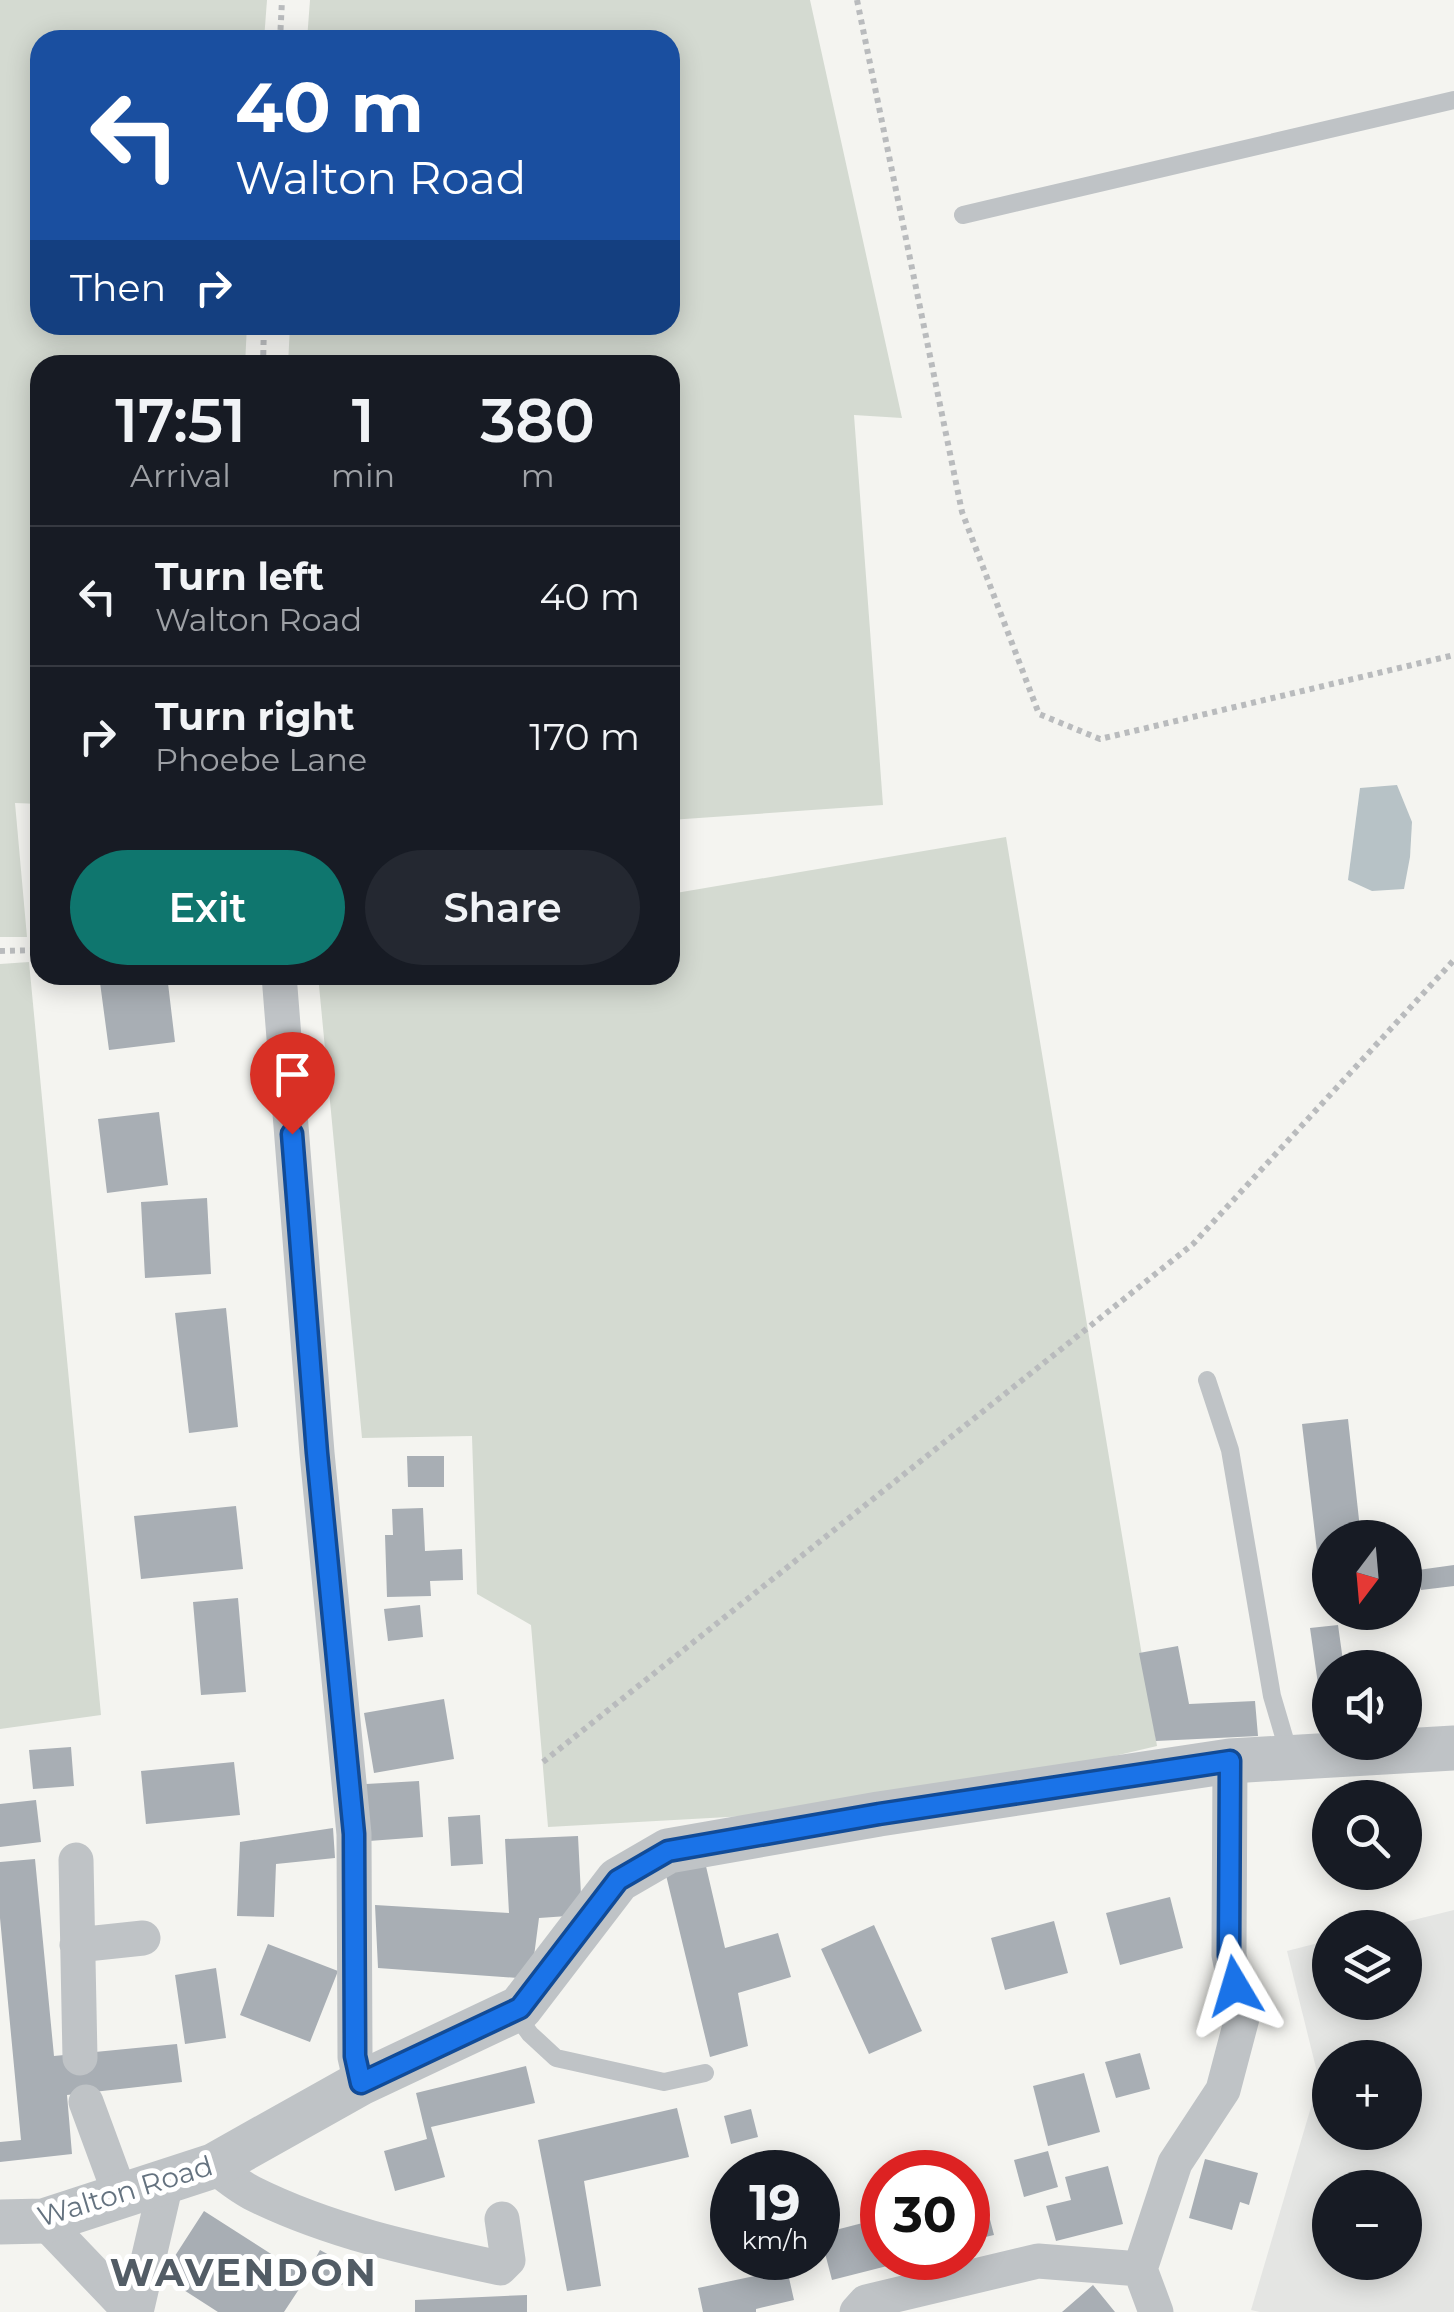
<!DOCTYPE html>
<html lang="en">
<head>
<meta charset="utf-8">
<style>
  :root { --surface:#171b24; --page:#242831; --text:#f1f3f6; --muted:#9ea1a6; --line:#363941; --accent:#0f766e }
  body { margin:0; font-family:Montserrat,sans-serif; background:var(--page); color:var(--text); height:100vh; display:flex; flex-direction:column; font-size:38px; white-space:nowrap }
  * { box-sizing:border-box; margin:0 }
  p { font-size:32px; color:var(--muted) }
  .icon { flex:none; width:55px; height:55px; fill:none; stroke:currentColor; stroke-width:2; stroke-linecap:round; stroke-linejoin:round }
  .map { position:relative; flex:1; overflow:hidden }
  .sheet { position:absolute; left:30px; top:355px; width:650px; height:630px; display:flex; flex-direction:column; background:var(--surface); border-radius:30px; box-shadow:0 5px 25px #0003 }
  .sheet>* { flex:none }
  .hud { position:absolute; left:30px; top:30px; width:650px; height:305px; border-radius:30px; box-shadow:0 5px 25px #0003; background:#1a4fa0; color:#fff; overflow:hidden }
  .needle { width:65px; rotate:196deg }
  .buttons { position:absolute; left:1312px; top:1520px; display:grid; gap:20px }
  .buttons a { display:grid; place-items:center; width:110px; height:110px; border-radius:50%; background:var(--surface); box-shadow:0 5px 25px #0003; font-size:50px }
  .speed { position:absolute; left:710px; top:2150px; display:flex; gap:20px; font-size:50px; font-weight:700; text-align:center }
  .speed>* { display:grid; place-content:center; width:130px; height:130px; border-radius:50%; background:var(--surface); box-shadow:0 5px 25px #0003; line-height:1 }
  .speed small { font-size:25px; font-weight:400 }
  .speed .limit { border:15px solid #d22; background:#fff; color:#111 }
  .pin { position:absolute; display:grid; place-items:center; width:85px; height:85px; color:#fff; margin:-102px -42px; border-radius:50% 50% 50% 0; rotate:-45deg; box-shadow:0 0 10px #0007 }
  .pin .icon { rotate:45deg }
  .me { position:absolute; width:110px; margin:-55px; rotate:353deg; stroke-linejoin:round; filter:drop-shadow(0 0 8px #0008) }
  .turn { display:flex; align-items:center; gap:35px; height:210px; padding:0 40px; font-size:45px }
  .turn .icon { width:130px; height:130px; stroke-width:2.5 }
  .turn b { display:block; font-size:70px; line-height:85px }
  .then { display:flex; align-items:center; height:95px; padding:0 40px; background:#0003; gap:20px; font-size:38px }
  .eta { display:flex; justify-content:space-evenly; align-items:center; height:170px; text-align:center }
  .eta b { font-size:60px; font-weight:600; line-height:70px }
  .button { display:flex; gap:20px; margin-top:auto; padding:20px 40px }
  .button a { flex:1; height:115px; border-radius:60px; background:var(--accent); color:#fff; font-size:40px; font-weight:600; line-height:115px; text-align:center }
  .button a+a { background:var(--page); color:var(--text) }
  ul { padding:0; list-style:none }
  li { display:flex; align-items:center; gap:30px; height:140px; padding:0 40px; border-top:2px solid var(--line) }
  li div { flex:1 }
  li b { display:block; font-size:38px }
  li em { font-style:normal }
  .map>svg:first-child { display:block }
  .built { fill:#e4e5e3; fill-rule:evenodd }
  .green { fill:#d4dad1 }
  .water { fill:#b7c2c6 }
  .building { fill:#a8aeb4 }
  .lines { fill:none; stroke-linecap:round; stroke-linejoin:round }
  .path { stroke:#b9bbbd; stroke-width:6; stroke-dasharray:5 5; stroke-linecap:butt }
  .service { stroke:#bfc3c6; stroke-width:18 }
  .minor { stroke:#bfc3c6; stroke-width:35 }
  .tertiary { stroke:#bfc3c6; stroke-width:45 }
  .route-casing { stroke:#114b97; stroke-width:25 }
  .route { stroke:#1a73e8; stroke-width:18 }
  .labels { text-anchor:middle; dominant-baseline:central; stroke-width:10; stroke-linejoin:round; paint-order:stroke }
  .street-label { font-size:28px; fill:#64727f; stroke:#fff }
  .district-label { font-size:38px; font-weight:bold; letter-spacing:2.5px; fill:#525c65; stroke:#fff }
</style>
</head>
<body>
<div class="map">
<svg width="1454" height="2312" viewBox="0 0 1454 2312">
  <rect width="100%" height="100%" fill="#f4f4f0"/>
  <path class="built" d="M1454 1910V2312H1260L1251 2310 1319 2080 1287 1951 1330 1940V2002H1405V1928L1385 1927ZM1330 2058H1405V2132H1330ZM1330 2188H1405V2262H1330Z"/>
  <path class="green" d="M0 0H267L264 40H40V325H247L245 365H40V804L15 803 27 937H0Z
    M310 0H810L902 418 854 415 883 805 670 820V365H288L290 325H670V40H307Z
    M1006 837 1157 1746 893 1808 548 1827 531 1625 477 1594 472 1436 362 1438 318 975H670V894Z
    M29 962 101 1715 0 1729V964Z"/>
  <path class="water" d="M1397 785 1412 822 1410 857 1404 889 1372 891 1348 880 1360 788Z"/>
  <path class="building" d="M99 975H167L175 1042 109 1050Z
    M159 1112 168 1185 107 1193 98 1119Z
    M207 1198 211 1274 145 1278 141 1202Z
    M226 1308 238 1427 189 1433 175 1313Z
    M1348 1419 1361 1538H1330V1560H1318L1302 1424Z
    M407 1456H444V1487H408Z
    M236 1506 243 1569 141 1579 134 1516Z
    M423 1508 425 1551 462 1549 463 1580 430 1581 431 1596 387 1597 385 1535H393L392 1509Z
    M1454 1565V1586L1421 1590 1418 1570Z
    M238 1598 246 1692 201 1695 193 1602Z
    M420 1605 423 1637 388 1641 384 1609Z
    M1338 1625 1344 1668H1330V1732L1325 1733 1310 1628Z
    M1178 1646 1189 1704 1255 1701 1258 1736 1156 1741 1139 1653Z
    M1409 1683 1415 1727H1405V1684Z
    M444 1699 454 1759 374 1773 364 1713Z
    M71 1747 74 1786 33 1789 29 1750Z
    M234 1762 240 1815 146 1824 141 1771Z
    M419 1781 423 1837 369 1841 366 1784Z
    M36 1800 41 1842 0 1847V1804Z
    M480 1815 483 1864 451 1866 448 1817Z
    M333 1828 335 1858 276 1864 274 1917 237 1916 240 1842Z
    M578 1836 582 1915 539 1918 531 1979 378 1968 375 1905 509 1913 505 1839Z
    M35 1859 54 2056 177 2044 182 2082 67 2095 72 2154 0 2162V2142L21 2140 0 1918V1862Z
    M705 1862 725 1948 778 1933 791 1977 738 1993 748 2046 710 2057 665 1871Z
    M1170 1897 1183 1948 1120 1965 1106 1913Z
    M1054 1921 1068 1973 1005 1990 991 1938Z
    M874 1925 922 2031 869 2054 821 1949Z
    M268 1944 338 1971 310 2042 240 2015Z
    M216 1968 226 2038 185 2044 175 1975Z
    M1140 2053 1150 2089 1116 2098 1105 2062Z
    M526 2066 535 2103 431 2127 445 2177 395 2191 384 2151 427 2139 416 2093Z
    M1084 2073 1100 2132 1048 2146 1033 2086Z
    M677 2108 689 2157 584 2181 601 2286 567 2291 538 2140Z
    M751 2109 758 2137 731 2144 724 2116Z
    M1048 2151 1058 2187 1024 2197 1014 2160Z
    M1205 2159 1258 2173 1249 2205 1240 2202 1232 2230 1189 2218Z
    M1108 2166 1123 2224 1056 2241 1046 2206 1071 2200 1065 2177Z
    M982 2189 994 2235 968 2241V2193Z
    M204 2211 307 2277 284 2312H218L162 2276Z
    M882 2218V2258H893L895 2264 832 2280 820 2234Z
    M819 2237 824 2257 789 2267 787 2258H818Z
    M320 2250 351 2267 342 2285 310 2268Z
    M787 2269 794 2300 756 2309V2312H703L698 2288Z
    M1093 2285 1115 2312H1062Z
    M527 2295V2312H415V2300Z"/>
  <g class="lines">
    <path class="path" d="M857 0 962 512 1039 714 1100 739 1454 655
      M280 40 282 0
      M263 365 264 325
      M0 951 40 950
      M543 1762 1193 1244 1454 960"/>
    <path class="service" d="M963 215 1454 100
      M1207 1380 1230 1450 1272 1696 1290 1757
      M514 2012 530 2034 556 2058 664 2082 705 2073"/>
    <path class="minor" d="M279 975 317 1453 354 1834 355 2057 361 2083
      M76 1860 80 2058
      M77 1945 143 1938
      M86 2102 121 2197
      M213 2166C226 2175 238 2186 252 2193 330 2232 416 2250 500 2268L508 2260 502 2219
      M44 2221 131 2312
      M136 2312 166 2183
      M857 2312 866 2302 1038 2261 1140 2269
      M1156 2312 1140 2269 1175 2163 1223 2090 1242 2018 1229 1955 1230 1761"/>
    <path class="tertiary" d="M0 2222 44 2221 213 2166 361 2083 520 2008 618 1880 668 1851 879 1814 1230 1761 1454 1748"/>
  </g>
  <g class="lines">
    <defs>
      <path id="route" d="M292 1134 317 1453 354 1834 355 2056 361 2083 520 2008 618 1880 668 1851 879 1814 1230 1761 1229 1955 1235 1986"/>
    </defs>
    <use href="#route" class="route-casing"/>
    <use href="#route" class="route"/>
  </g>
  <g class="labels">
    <g class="street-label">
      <text transform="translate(125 2191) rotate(-17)">Walton Road</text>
    </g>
    <g class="district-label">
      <text x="244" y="2272">WAVENDON</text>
    </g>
  </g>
</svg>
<div class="buttons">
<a><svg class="needle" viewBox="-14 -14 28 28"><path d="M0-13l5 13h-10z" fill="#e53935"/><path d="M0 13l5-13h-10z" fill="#9ea1a6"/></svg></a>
<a><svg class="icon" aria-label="sound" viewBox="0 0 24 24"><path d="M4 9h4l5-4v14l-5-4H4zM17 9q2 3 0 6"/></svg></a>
<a><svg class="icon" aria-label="search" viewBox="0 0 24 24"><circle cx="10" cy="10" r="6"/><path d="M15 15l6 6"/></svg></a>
<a><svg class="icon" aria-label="layers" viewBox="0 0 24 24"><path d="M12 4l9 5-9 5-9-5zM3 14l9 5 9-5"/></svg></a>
<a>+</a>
<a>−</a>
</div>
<div class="speed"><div>19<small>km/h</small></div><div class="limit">30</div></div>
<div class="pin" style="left:292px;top:1134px;background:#d93025"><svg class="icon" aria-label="arrive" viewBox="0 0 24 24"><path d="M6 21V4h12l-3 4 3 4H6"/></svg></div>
<svg class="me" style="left:1235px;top:1986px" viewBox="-20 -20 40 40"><path d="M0-17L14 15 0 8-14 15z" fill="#1a73e8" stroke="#fff" stroke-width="4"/></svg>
<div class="hud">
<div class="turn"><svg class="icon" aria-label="left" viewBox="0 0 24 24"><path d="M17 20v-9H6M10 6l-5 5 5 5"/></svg><div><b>40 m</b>Walton Road</div></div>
<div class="then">Then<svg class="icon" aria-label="right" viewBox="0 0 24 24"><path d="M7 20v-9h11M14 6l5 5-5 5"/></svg></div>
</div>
<section class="sheet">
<div class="eta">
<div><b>17:51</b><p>Arrival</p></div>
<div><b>1</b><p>min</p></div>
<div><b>380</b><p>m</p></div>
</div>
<ul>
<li><svg class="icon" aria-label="left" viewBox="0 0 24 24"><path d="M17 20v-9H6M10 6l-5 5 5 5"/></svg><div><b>Turn left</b><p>Walton Road</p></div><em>40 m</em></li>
<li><svg class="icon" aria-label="right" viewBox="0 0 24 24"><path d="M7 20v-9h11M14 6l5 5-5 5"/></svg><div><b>Turn right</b><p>Phoebe Lane</p></div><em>170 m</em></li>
</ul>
<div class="button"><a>Exit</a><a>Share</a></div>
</section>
</div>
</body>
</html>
